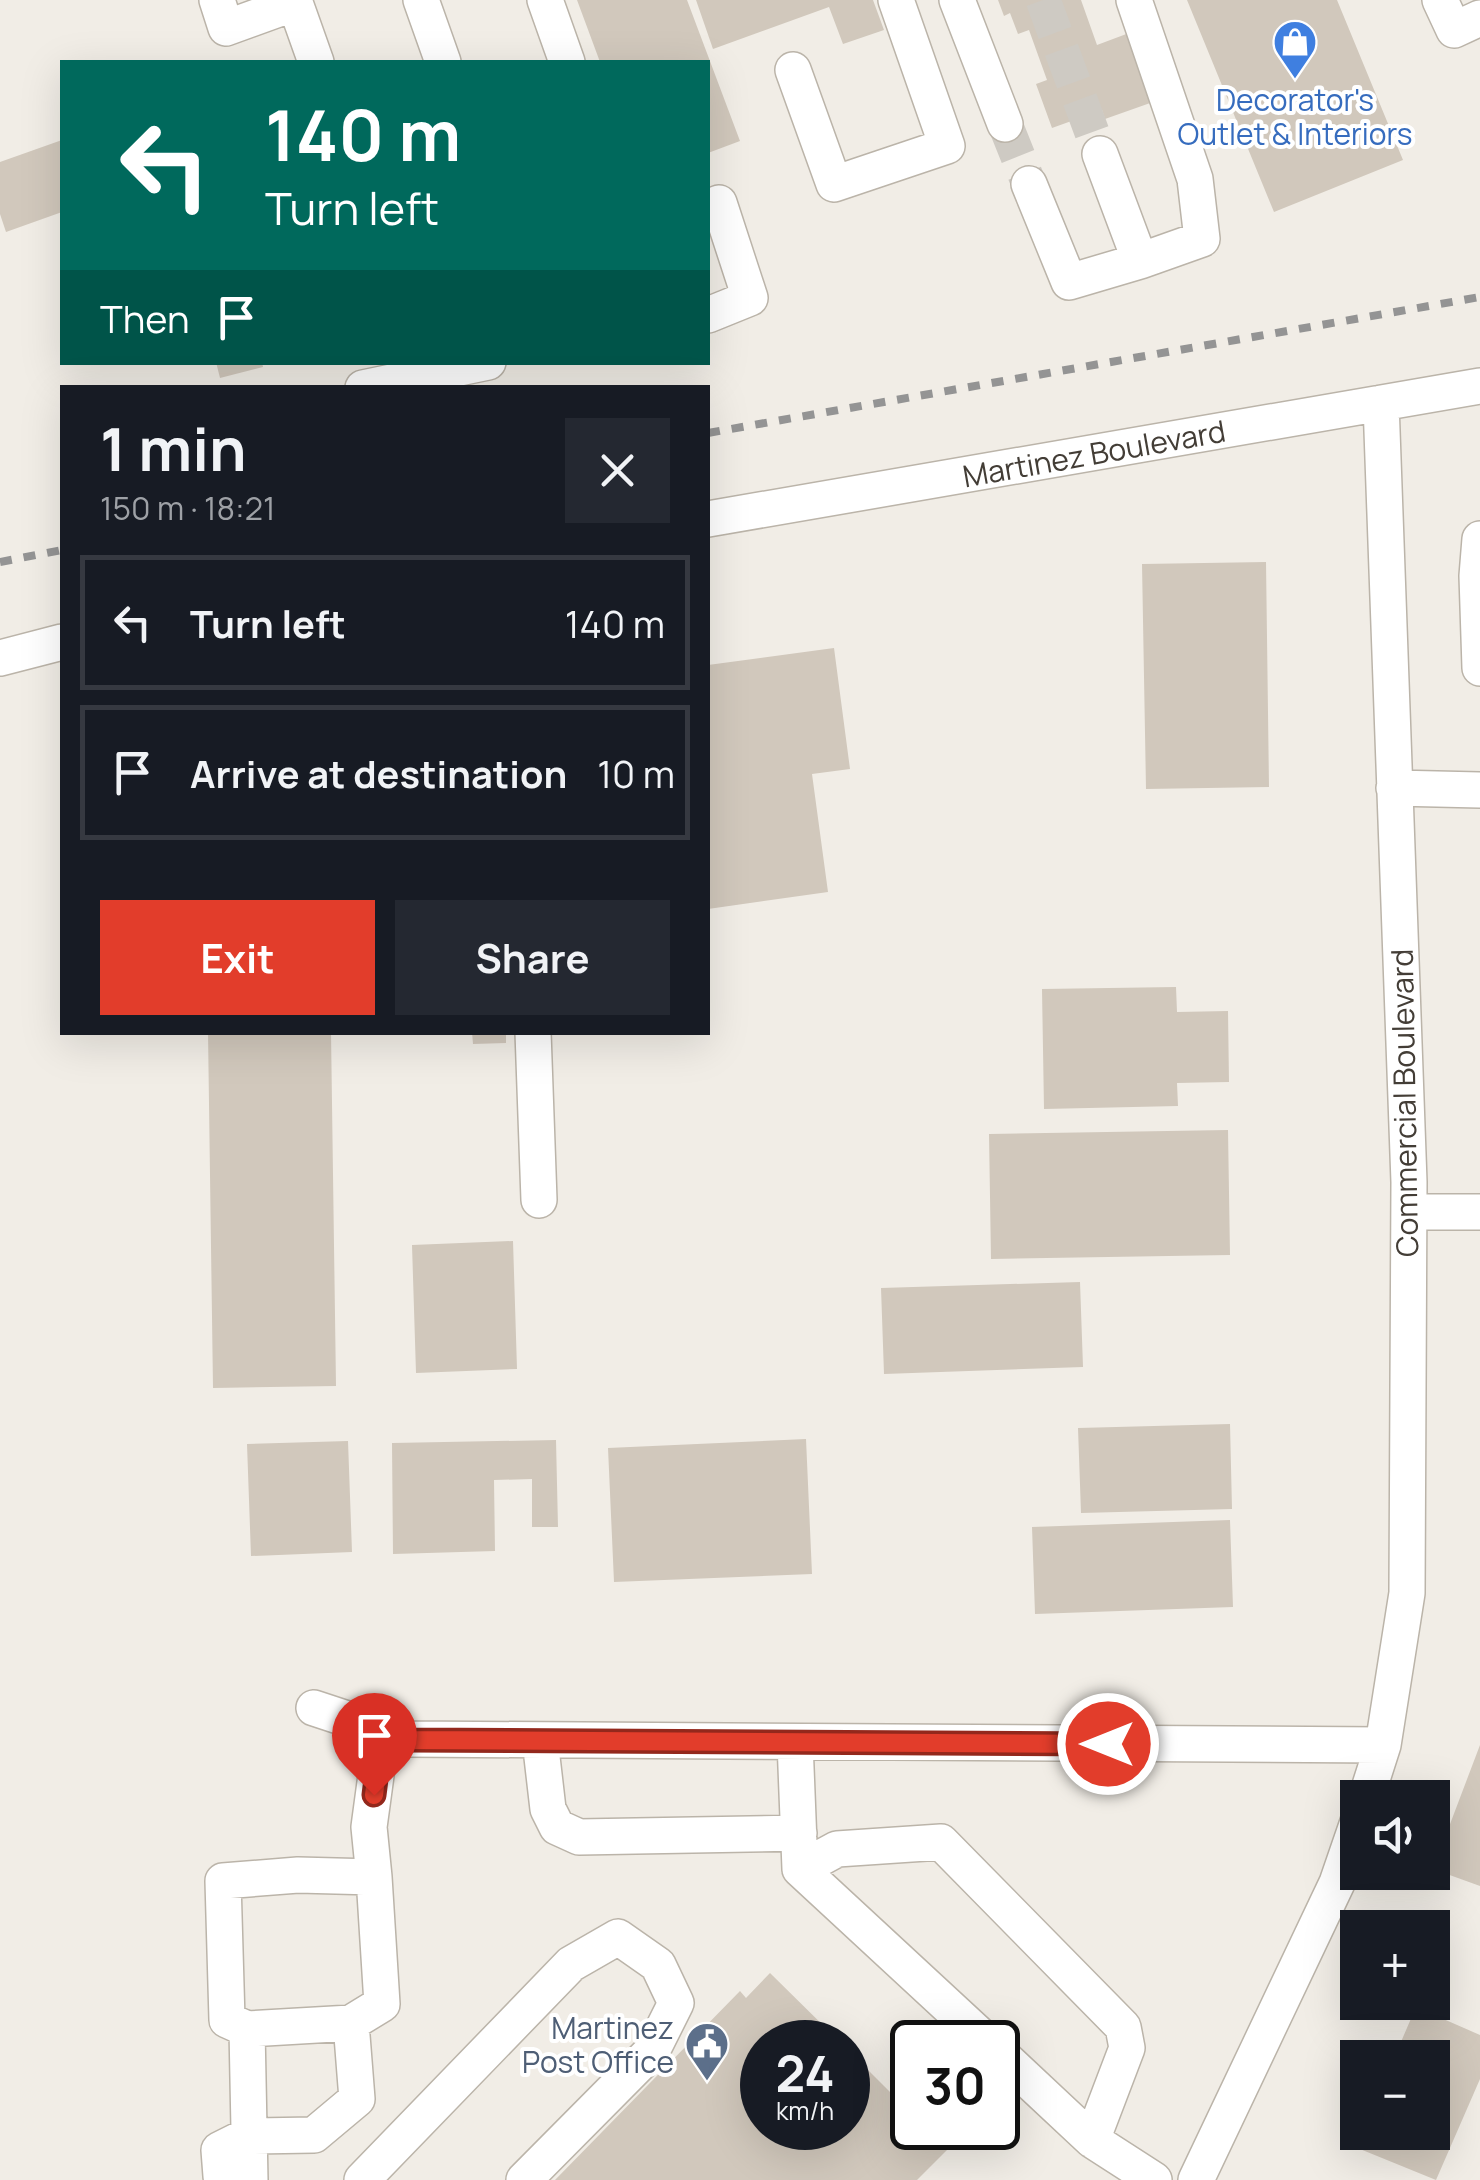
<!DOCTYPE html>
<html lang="en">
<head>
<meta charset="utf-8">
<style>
  :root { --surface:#171b24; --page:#242831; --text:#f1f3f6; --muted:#9ea1a6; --line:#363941; --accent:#e23d2b }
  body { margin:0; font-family:Manrope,sans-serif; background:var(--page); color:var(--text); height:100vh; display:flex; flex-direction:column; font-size:38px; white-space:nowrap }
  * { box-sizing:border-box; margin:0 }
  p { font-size:32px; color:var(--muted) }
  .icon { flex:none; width:55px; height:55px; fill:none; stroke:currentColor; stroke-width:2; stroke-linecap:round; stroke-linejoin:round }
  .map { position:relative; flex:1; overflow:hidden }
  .drawer { position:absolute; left:60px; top:385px; width:650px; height:650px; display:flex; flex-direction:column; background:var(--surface); border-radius:0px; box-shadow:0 10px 40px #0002 }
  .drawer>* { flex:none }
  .hud { position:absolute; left:60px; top:60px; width:650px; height:305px; border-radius:0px; box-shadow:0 10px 40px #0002; background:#00695c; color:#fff; overflow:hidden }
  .tools { position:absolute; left:1340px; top:1780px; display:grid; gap:20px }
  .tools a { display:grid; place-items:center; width:110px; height:110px; border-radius:0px; background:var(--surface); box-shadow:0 10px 40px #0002; font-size:50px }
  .speed { position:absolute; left:740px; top:2020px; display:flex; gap:20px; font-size:50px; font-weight:700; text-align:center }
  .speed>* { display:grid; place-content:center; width:130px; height:130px; border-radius:50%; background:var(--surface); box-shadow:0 10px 40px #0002; line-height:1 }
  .speed small { font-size:25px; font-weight:400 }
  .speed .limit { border:5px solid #111; border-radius:15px; background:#fff; color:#111 }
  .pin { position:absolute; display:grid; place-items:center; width:85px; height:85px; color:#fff; margin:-102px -42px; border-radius:50% 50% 50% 0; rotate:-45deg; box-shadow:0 0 10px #0007 }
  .pin .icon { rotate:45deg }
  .me { position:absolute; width:110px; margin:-55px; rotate:270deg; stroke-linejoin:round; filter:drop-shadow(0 0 8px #0008) }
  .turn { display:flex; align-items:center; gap:35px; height:210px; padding:0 40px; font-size:45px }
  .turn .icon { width:130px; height:130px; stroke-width:2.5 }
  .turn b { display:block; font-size:70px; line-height:85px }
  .then { display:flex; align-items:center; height:95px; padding:0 40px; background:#0003; gap:20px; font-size:38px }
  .round { display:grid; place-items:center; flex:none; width:105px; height:105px; border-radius:0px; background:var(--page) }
  .summary { display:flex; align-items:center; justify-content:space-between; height:170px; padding:0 40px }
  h1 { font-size:60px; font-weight:700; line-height:75px }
  .button { display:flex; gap:20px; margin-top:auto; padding:20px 40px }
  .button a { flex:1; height:115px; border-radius:0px; background:var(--accent); color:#fff; font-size:40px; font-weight:700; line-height:115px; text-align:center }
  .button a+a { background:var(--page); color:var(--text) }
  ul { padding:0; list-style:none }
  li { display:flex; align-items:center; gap:30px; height:135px; margin:0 20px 15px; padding:0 20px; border:5px solid var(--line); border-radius:0px }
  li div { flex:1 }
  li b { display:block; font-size:38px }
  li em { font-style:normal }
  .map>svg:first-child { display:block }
  .building { fill:#d1c8bc }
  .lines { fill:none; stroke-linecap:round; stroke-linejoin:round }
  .minor-tunnel { stroke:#cecac3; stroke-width:35; stroke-dasharray:35 18; stroke-linecap:butt }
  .minor-casing { stroke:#bbb4a9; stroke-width:38 }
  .minor { stroke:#fff; stroke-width:35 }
  .rail { stroke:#949494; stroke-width:8; stroke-dasharray:12 12; stroke-linecap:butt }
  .route-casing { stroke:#93281c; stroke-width:25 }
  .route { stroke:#e23d2b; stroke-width:18 }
  .labels { text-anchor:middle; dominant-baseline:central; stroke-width:8; stroke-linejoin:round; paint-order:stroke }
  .shop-label { font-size:30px; fill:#366cbe; stroke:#fff }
  .street-label { font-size:30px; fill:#433d36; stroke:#fff }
  .service-label { font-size:30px; fill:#4e5e75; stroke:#fff; text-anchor:end }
</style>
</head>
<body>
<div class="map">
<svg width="1480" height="2180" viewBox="0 0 1480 2180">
  <rect width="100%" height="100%" fill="#f1ede6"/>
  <path class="building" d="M577 0H687L740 141 708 153V62H600Z
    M696 0H873L884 30 843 44 829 7 713 49Z
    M998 0H1081L1097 45 1129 33 1153 102 1105 119 1102 110 1052 128 1036 84 1047 80 1029 30 1018 34 1010 13 1004 16Z
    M1187 0H1337L1403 160 1274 212Z
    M62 140V212L6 232 0 214V162Z
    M216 362H262L263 367 220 378Z
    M1266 562 1269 787 1146 789 1142 564Z
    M834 648 850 769 812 774 828 892 708 909V665Z
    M1176 987 1177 1012 1228 1011 1229 1082 1177 1083 1178 1106 1044 1109 1042 989Z
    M208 1032H331L336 1386 213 1388Z
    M472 1032H506V1043L473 1044Z
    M1228 1130 1230 1255 991 1259 989 1134Z
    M513 1241 517 1369 416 1373 412 1245Z
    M1080 1282 1083 1367 884 1374 881 1288Z
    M1230 1424 1232 1509 1081 1513 1078 1428Z
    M806 1439 812 1574 614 1582 608 1448Z
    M556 1440 558 1527H532V1479L494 1480 495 1551 393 1554 392 1443Z
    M348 1441 352 1552 251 1556 247 1444Z
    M1230 1520 1233 1607 1035 1614 1032 1527Z
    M1480 1745V1886L1433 1869Z
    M770 1973 840 2042H762V2128H848V2050L912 2114V2128H926L948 2149 917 2180H555L740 1991 746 1998Z
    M1416 2007 1480 2035V2079L1436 2180 1355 2147 1361 2132H1432V2058H1394Z"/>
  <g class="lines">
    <path class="minor-tunnel" d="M1043 0 1100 154
      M1005 124 1029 184"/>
    <defs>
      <path id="minor" d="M217 0 226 28 295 3
        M294 0 316 62
        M421 0 443 62
        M545 0 567 62
        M957 0 1005 124
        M1134 0 1195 179 1202 239 1140 261
        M1440 0 1454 30 1480 18
        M793 70 834 184 947 146 896 0
        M1029 184 1069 282 1140 261 1100 154
        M708 208 719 203 750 298 708 315
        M363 388 488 362
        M708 519 1480 386
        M1480 539 1477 576 1480 668
        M0 658 62 642
        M1394 788 1480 790
        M533 1032 539 1200
        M1409 1212H1480
        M314 1708 408 1739 1383 1745
        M540 1740 548 1809 557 1827 579 1837 799 1833
        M795 1742 800 1869 987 2042
        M1366 1798 1383 1745 1407 1593 1409 1182 1381 403
        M800 1869 837 1849 941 1842 1123 2027 1127 2048 1092 2140
        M298 1875 374 1877 382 2004 351 2023 247 2029 227 2020 223 1881Z
        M374 1877 369 1827 382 1731
        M247 2029 250 2180
        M998 2052 1092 2140 1154 2180
        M226 2180 221 2176 219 2150 247 2136 314 2135 357 2099 351 2023
        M362 2180 571 1964 618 1937 658 1965 676 2003 652 2051 524 2180
        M1196 2180 1337 1883 1358 1822"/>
    </defs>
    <use href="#minor" class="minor-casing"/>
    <use href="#minor" class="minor"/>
    <path class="rail" d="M708 433 1480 297
      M0 562 62 550"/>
  </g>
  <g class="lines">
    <defs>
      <path id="route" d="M374 1795 382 1731 408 1740 1108 1744"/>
    </defs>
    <use href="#route" class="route-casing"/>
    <use href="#route" class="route"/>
  </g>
  <defs>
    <symbol id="shop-pin" viewBox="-11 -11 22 30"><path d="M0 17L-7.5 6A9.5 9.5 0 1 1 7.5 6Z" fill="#3f7fe0" stroke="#fff"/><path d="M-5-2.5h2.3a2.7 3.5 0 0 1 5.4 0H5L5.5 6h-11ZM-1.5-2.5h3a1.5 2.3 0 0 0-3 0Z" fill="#fff"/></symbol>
    <symbol id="civic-pin" viewBox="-11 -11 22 30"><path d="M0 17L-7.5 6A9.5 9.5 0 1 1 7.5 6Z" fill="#5c6f8a" stroke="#fff"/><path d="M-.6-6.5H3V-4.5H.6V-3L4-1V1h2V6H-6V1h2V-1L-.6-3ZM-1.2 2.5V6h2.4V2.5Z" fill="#fff"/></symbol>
  </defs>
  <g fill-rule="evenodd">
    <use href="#shop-pin" x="1270" y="17" width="50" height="68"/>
    <use href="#civic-pin" x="682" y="2019" width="50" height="68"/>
  </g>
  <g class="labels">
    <g class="shop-label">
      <text x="1295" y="99">Decorator's<tspan x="1295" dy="34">Outlet &amp; Interiors</tspan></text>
    </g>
    <g class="street-label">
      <text transform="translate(1094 453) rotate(-10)">Martinez Boulevard</text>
      <text transform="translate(1404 1103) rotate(-91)">Commercial Boulevard</text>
    </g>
    <g class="service-label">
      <text x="674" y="2027">Martinez<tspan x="674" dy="34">Post Office</tspan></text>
    </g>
  </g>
</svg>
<div class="tools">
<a><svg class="icon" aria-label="sound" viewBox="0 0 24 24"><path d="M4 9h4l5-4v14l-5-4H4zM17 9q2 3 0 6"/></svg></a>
<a>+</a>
<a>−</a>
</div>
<div class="speed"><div>24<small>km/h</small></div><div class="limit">30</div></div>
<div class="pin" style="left:374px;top:1795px;background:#d93025"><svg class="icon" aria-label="arrive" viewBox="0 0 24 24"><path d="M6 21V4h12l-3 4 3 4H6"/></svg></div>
<svg class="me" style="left:1108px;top:1744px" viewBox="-20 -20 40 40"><circle r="17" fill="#e23d2b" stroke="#fff" stroke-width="3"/><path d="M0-11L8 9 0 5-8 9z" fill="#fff"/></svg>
<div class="hud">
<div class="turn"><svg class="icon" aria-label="left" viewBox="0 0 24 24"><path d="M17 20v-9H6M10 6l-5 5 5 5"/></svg><div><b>140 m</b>Turn left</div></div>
<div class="then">Then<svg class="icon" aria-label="arrive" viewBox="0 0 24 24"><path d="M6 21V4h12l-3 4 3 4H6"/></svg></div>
</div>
<section class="drawer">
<div class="summary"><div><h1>1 min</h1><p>150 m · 18:21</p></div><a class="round"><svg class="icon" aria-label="close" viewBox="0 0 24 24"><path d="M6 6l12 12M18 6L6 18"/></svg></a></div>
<ul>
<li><svg class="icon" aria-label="left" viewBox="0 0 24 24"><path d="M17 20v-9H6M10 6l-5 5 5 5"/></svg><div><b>Turn left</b></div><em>140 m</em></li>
<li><svg class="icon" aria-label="arrive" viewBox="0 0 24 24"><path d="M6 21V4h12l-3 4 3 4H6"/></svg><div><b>Arrive at destination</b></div><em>10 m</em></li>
</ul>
<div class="button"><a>Exit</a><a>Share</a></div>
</section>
</div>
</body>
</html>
